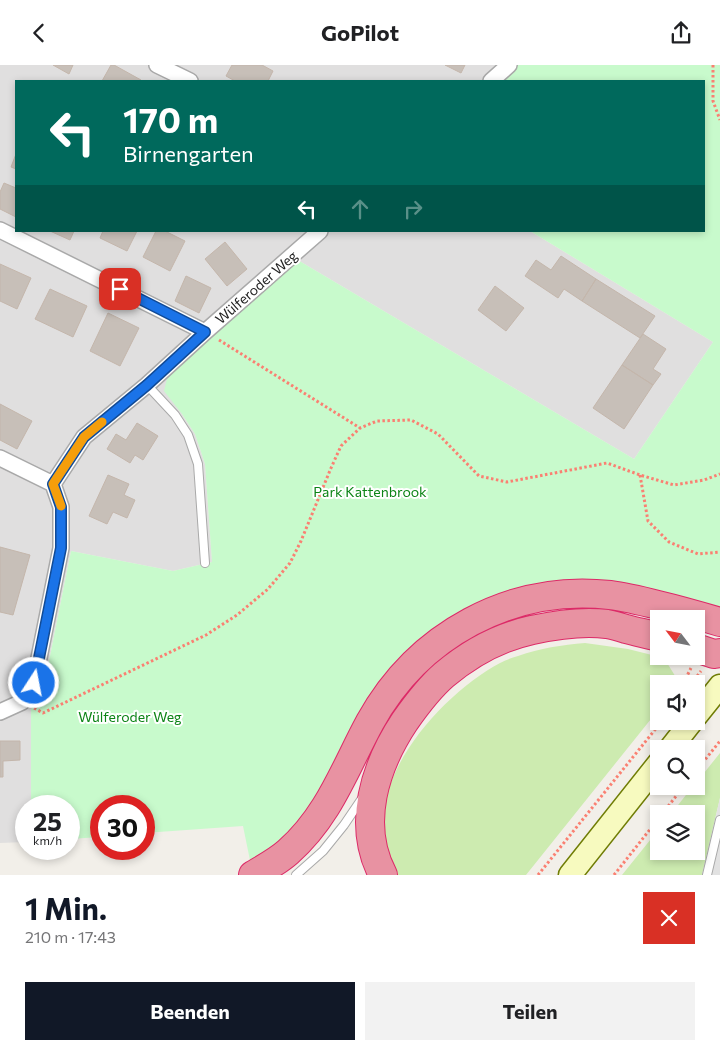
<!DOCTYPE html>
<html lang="de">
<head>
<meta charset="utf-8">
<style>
  :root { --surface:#fff; --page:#f2f2f2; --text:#202124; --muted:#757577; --accent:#111827 }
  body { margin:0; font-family:Commissioner,sans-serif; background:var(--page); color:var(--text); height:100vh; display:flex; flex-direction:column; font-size:19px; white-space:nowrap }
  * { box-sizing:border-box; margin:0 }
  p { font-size:16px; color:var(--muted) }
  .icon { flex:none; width:28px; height:28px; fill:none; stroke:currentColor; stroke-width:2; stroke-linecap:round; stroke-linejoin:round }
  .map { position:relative; height:810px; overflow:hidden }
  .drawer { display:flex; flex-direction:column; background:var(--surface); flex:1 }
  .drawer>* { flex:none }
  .top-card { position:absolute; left:15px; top:15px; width:690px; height:152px; border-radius:0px; box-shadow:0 2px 8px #0003; background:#00695c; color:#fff; overflow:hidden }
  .needle { width:32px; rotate:302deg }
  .buttons { position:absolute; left:650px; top:545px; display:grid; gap:10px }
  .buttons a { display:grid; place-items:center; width:55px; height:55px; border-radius:0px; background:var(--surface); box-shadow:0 2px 8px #0003; font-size:25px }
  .speed { position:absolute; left:15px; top:730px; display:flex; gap:10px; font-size:25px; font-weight:700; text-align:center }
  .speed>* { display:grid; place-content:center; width:65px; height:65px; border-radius:50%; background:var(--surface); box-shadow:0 2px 8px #0003; line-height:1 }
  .speed small { font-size:12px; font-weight:400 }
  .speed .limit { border:8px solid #d22; background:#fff; color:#111 }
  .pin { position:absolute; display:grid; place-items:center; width:42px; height:42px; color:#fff; margin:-21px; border-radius:10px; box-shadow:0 2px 8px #0006 }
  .me { position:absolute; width:55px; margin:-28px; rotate:11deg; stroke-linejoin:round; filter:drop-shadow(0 0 4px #0008) }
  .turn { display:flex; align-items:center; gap:18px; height:105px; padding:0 25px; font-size:22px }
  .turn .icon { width:65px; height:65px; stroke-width:2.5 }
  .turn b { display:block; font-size:35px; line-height:42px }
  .lanes { display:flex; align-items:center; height:48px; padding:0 25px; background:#0003; justify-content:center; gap:25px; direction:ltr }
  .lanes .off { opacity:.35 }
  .round { display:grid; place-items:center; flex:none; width:52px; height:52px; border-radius:0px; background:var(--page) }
  .overview { display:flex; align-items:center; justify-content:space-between; height:85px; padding:0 25px }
  h1 { font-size:30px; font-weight:700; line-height:38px; color:var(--accent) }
  .primary-button { display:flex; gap:10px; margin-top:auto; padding:10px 25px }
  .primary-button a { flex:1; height:58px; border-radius:0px; background:var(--accent); color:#fff; font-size:20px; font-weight:700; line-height:58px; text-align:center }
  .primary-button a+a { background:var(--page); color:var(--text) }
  header { display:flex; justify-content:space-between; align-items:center; height:65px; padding:0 25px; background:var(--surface); font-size:22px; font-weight:700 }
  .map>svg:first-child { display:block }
  .residential { fill:#e0dfdf }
  .grass { fill:#cdebb0 }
  .park { fill:#c8facc }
  .parking { fill:#e2e2e2 }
  .building { fill:#c7bfb8; stroke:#c4b6ab }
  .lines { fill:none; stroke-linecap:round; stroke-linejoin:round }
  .lane-casing { stroke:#a9a9a9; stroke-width:10 }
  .street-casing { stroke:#a9a9a9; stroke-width:18 }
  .secondary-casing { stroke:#707d05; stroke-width:25 }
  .highway-casing { stroke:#dc2a67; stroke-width:30 }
  .path { stroke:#fa8072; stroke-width:3; stroke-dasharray:2.5 2.5; stroke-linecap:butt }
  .lane { stroke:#fff; stroke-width:8 }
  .street { stroke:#fff; stroke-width:15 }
  .secondary { stroke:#f7fabf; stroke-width:22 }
  .highway { stroke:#e892a2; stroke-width:28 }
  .route-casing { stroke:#114b97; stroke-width:12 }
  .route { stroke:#1a73e8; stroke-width:9 }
  .slow { stroke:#f59e0b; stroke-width:9 }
  .labels { text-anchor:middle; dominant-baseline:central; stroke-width:4; stroke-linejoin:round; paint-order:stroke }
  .street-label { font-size:14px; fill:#222; stroke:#fff }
  .park-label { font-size:14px; fill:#0c8416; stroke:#fff }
</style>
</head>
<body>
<header><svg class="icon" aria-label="back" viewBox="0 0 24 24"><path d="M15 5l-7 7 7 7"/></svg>GoPilot<svg class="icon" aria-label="share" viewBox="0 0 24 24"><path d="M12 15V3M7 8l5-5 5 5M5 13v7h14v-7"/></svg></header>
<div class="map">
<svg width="720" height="810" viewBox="0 0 720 810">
  <rect width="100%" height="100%" fill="#f2efe9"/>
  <path class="residential" d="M0 0H517L499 16H16V166H530L713 277 634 394 296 194 182 349 195 369 205 399 212 497 173 506 71 486 44 621 31 644V741H26V777L0 778Z"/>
  <path class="grass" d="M585 578 628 584 664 593 677 614 676 619H659V644L526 810H398C390 794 383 776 383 759 382 696 448 626 500 598 505 595 512 593 518 591 540 583 562 580 585 578Z
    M720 688V733L702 810H622L659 764V786H696V749H671L693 721H696V718Z"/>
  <path class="park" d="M517 0H720V557L587 529 444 573 346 707 253 810 243 761 144 768V741H101V772L69 774V741H31V644L44 621 71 486 173 506 212 497 205 399 195 369 182 349 164 326 168 310 296 194 634 394 713 277 530 166H704V16H499Z"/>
  <path class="parking" d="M720 733V810H702Z"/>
  <path class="building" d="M53 0H73L69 9Z
    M111 0H114L141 15 140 16H102Z
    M232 0H262L273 6 268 16H235L226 11Z
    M445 0H465L461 8Z
    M16 89V104L11 102Z
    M4 118 16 123V152L0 144V127Z
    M50 166H74L70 175Z
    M103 166H137L127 186 100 173Z
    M156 166H165L185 176 170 206 143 192Z
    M225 177 247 204 227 221 205 194Z
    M561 191 596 214 582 236 564 224 558 233 525 211 536 195 551 205Z
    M0 199 31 213 17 244 0 236Z
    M186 211 211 223 199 248 175 236Z
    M596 214 655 251 640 273 582 236Z
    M495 221 524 243 506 266 478 245Z
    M50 224 87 241 73 272 35 254Z
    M108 248 139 263 120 301 90 286Z
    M643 269 666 284 653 304 661 309 653 320 622 300Z
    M622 300 653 320 624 364 593 343Z
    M0 339 32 356 17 384 0 375Z
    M137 358 158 371 143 395 135 390 130 398 107 384 116 369 126 375Z
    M108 410 129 419 124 430 135 435 127 453 113 447 107 459 89 451Z
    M0 482 30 490 13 550 0 547Z
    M0 676H20V695L3 696V712H0Z"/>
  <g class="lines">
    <defs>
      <path id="lane" d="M147 320 175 350 188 370 198 399 205 498
        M296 810 323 786 344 760 363 732
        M707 810 720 755"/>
      <path id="street" d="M157 0 190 16
        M491 16 509 0
        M0 165 205 267
        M0 393 53 419
        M53 419 84 372 147 320 205 267 320 166
        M0 647 22 637 34 618 61 483V442L53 419"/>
      <path id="secondary" d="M696 651 720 621
        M670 684 692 656
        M570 810 659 698"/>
      <path id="highway" d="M696 583 714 589 720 588
        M253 810C265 803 278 796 288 787 329 751 345 703 370 657 418 570 511 519 610 530 626 532 642 536 658 540 679 545 700 551 720 557
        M383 810C356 759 375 701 405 656 417 639 429 623 444 610 469 589 500 572 532 565 555 560 583 556 607 559 613 560 620 562 626 564 637 567 648 569 659 572"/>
    </defs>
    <use href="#lane" class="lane-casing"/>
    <use href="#street" class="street-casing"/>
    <use href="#secondary" class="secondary-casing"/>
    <use href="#highway" class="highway-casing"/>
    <path class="path" d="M713 0V36L720 55
      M219 275 360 363 377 356 411 355 438 369 479 411 507 417 607 398 640 410 674 420 704 415 720 409
      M640 410 648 456 669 477 698 489 720 487
      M685 619 686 613 691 603
      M691 619 701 606
      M34 643 43 648 206 570 237 550 268 524 290 498 301 476 331 403 341 381 360 363
      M696 706 720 676
      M662 749 684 721
      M538 810 662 656
      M614 810 659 753"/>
    <use href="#lane" class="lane"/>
    <use href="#street" class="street"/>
    <use href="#secondary" class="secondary"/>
    <use href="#highway" class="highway"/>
  </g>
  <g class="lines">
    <defs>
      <path id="route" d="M34 618 61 483V442L53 419 84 372 147 320 205 267 120 224"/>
    </defs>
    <use href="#route" class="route-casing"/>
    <use href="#route" class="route"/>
    <path class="slow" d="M61 441 53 419 84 372 102 357"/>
  </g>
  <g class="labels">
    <g class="street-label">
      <text transform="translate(256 222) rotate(-41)">Wülferoder Weg</text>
    </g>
    <g class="park-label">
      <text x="370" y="426">Park Kattenbrook</text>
      <text x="130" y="651">Wülferoder Weg</text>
    </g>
  </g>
</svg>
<div class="buttons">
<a><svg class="needle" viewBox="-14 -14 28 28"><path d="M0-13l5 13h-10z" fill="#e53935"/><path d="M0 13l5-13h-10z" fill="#757577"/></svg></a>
<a><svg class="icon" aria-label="sound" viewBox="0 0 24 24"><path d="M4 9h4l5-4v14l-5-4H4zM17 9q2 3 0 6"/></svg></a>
<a><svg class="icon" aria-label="search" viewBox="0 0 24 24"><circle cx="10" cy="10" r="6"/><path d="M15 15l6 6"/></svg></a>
<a><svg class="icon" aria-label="layers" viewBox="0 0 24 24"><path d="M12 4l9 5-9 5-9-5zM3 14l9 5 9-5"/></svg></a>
</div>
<div class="speed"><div>25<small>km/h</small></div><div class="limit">30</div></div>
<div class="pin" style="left:120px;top:224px;background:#d93025"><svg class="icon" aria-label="arrive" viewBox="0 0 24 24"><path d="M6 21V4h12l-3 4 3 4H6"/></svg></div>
<svg class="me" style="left:34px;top:618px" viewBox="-20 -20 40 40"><circle r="17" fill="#1a73e8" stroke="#fff" stroke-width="3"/><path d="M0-11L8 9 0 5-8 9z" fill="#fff"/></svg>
<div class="top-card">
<div class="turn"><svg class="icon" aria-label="left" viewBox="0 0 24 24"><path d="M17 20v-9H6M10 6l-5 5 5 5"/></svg><div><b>170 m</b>Birnengarten</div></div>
<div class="lanes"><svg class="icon" aria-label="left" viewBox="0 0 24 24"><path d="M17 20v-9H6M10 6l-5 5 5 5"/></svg><svg class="icon off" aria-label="ahead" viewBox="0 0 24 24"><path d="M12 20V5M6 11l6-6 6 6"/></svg><svg class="icon off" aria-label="right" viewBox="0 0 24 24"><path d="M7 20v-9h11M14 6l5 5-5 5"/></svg></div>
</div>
</div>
<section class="drawer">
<div class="overview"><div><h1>1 Min.</h1><p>210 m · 17:43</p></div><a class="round" style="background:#d93025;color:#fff"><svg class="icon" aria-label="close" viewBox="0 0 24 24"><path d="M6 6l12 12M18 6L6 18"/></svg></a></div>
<div class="primary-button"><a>Beenden</a><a>Teilen</a></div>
</section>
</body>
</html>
